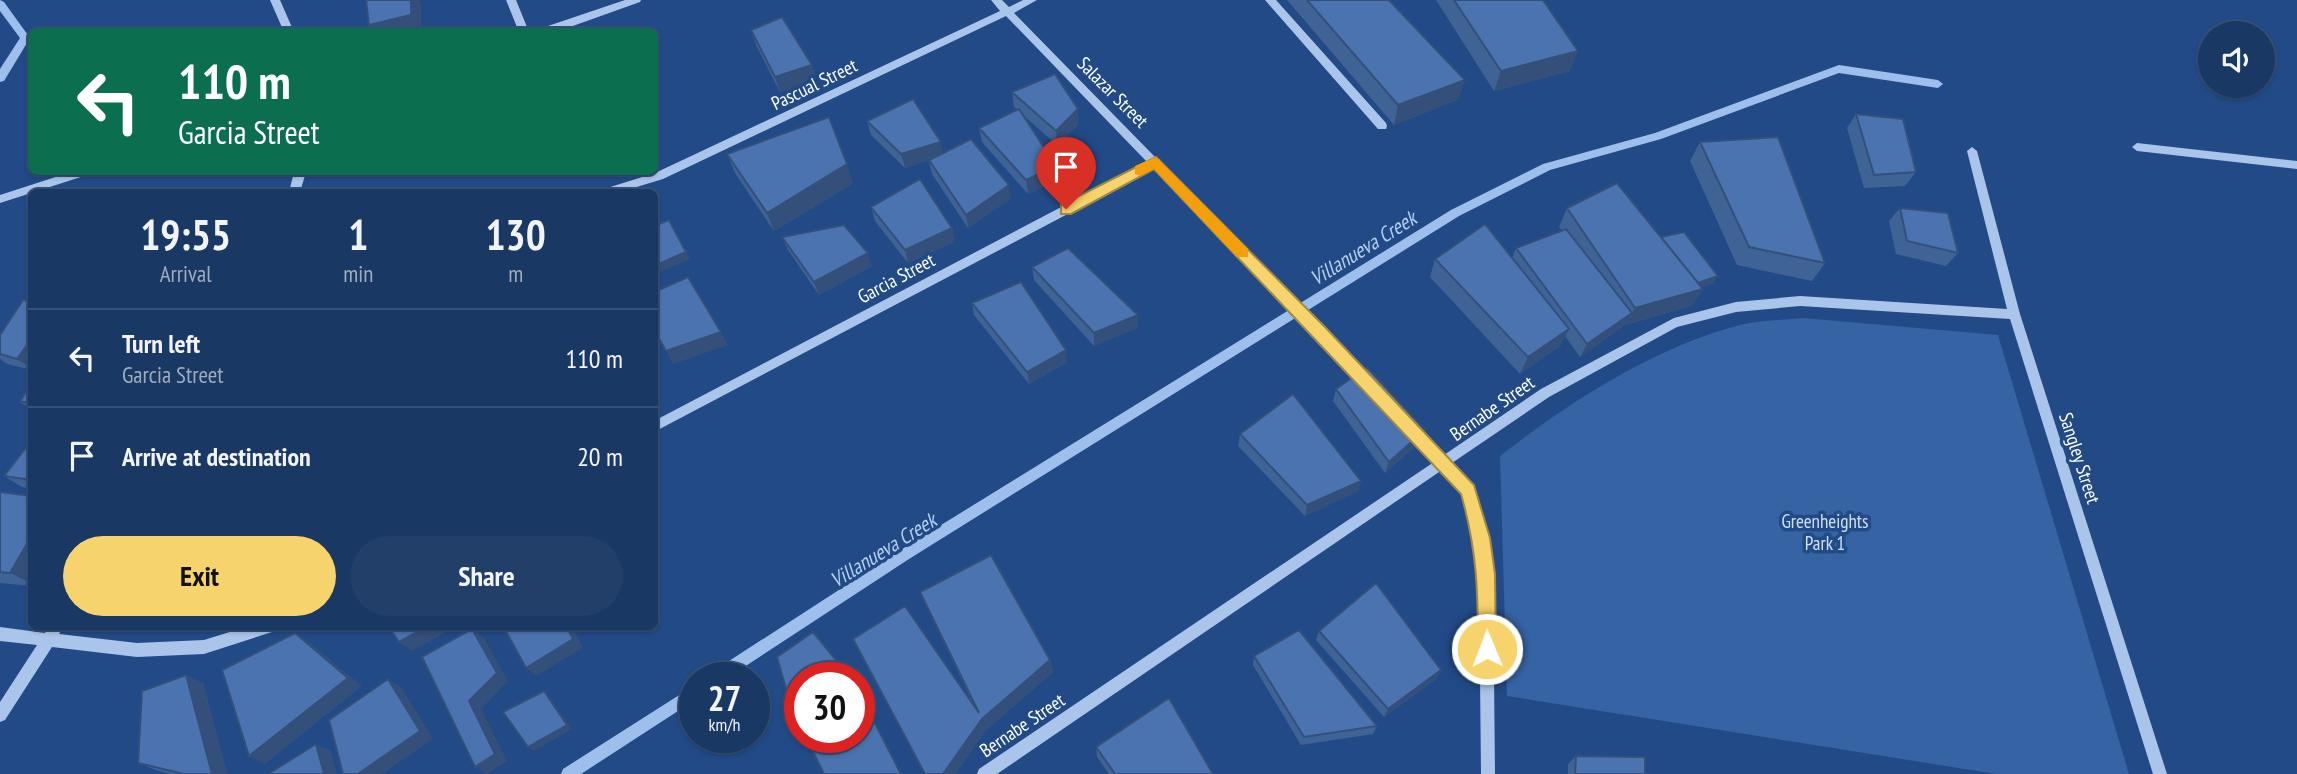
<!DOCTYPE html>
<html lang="en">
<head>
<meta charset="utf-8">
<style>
  :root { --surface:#193864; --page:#223f6a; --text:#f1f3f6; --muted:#9facbf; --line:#375278; --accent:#f6d36c }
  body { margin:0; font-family:"PT Sans Narrow",sans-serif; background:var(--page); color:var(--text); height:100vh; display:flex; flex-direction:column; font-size:26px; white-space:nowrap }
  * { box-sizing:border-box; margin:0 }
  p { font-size:23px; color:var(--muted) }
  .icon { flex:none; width:38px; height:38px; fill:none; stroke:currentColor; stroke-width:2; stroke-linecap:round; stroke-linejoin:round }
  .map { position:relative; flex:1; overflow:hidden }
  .sheet { position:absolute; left:28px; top:189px; width:630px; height:441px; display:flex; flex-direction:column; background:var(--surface); border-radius:10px; box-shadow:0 2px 5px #0004,0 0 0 2px var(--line) }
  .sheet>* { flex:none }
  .guide { position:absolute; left:28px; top:28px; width:630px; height:147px; border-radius:10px; box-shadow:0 2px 5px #0004,0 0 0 2px var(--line); background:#0b6e4f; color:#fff; overflow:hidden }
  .fabs { position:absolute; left:2198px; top:21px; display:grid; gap:14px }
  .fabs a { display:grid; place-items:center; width:77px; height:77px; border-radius:50%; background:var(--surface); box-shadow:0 2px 5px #0004,0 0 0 2px var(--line); font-size:35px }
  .speed { position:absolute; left:679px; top:662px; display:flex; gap:14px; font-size:35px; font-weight:700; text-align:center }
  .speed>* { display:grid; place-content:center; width:91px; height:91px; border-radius:50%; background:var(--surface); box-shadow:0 2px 5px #0004,0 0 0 2px var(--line); line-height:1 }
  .speed small { font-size:18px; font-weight:400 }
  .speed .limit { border:10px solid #d22; background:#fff; color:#111 }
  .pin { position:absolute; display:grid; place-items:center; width:60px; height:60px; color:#fff; margin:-72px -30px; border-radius:50% 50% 50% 0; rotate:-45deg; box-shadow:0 0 7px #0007 }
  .pin .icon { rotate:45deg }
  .me { position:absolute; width:77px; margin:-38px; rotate:359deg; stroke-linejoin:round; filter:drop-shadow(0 0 5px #0008) }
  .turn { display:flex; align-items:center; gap:24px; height:147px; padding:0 35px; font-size:32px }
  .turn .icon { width:91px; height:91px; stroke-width:2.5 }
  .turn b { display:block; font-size:49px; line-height:60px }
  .eta { display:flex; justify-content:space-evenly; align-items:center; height:119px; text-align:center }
  .eta b { font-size:42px; font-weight:600; line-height:49px }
  .cta { display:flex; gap:14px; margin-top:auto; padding:14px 35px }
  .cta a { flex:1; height:80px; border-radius:42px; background:var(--accent); color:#111; font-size:28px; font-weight:600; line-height:80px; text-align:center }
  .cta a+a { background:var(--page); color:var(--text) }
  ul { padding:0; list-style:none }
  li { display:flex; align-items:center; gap:21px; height:98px; padding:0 35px; border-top:2px solid var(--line) }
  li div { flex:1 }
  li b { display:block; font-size:26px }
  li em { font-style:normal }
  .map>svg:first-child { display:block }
  .green { fill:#3563a4 }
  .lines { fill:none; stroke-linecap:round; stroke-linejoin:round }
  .stream { fill:#9ebfeb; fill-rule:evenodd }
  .minor { fill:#abc5ea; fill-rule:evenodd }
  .wall { fill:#406396 }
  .shaded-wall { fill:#34507a }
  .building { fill:#4a73af; stroke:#34507a; stroke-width:2 }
  .route { fill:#f6d36c; stroke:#a08946; stroke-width:2 }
  .slow { fill:#f59e0b }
  .labels { text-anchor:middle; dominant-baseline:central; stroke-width:7; stroke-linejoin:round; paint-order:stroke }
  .street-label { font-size:19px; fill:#fff; stroke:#214a86 }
  .park-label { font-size:19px; fill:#cfe0f7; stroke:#214a86 }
  .water-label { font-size:21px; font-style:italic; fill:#b6cff1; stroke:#214a86 }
</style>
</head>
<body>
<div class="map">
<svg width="2297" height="774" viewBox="0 0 2297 774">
  <rect width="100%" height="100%" fill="#214a86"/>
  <path class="green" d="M1803 318 1998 335 2129 774H1996L1507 696 1500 456C1569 402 1658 345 1744 324 1763 320 1784 320 1803 318Z"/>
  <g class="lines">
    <path class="stream" d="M0 0 4 2 30 38 4 81 0 82V69L20 38 0 11Z
      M1839 65 1938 80 1943 84 1938 88 1839 73 1661 139 1550 170 1459 216 909 559 729 677H710L712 672 899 551 1451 210 1543 164 1655 133Z
      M695 685V700L581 774H561L563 769Z"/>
    <path class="minor" d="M270 0H280L294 32H284Z
      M506 0H516L529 32H519Z
      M625 0H641L640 2 556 32H538L539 29Z
      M991 0H1002L1009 7 1023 0H1037L1014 13 1156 158 1160 159 1161 163 1373 380 1375 384 1373 388 1369 389 1365 388 1153 169 654 432V421L1147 162 1006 16 663 179 620 192H602L604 189 655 173 1000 11Z
      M1265 0H1276L1386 123 1387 126 1386 129H1378Z
      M2137 143 2297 161V169L2137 151 2132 147Z
      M1972 147 1977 151 2020 314 2167 774H2153L2010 319 1800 306 1736 312 1677 327 1549 397 1452 463 1473 486 1489 538 1493 574 1495 774H1481L1479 574 1475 538 1462 493 1442 470 997 774H977L979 769 1434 462 1406 431 1404 427 1406 423 1410 422 1414 423 1444 455 1541 389 1674 318 1736 302 1800 296 2007 309 1967 151Z
      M71 172H89L87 175 0 203V195Z
      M294 172H306L300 192H289Z
      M49 626H64L59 634 137 643 204 640 249 626H279L277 631 272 632 204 654 137 657 52 647 5 720 0 722V702L37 645 0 641V627L45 633Z"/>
  </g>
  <path class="wall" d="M1287 0H1389L1459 99 1394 125Z
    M1436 0H1543L1570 71 1494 91Z
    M751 30 812 65 816 80 780 92 756 45Z
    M1012 92 1079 123 1057 145 1023 115 1056 166 1058 180 1028 194 982 142 979 128 1018 110 1014 107Z
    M1856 114 1916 172 1905 186 1864 188 1847 128Z
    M867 121 943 153 1011 198 968 228 932 174 929 160 905 168 871 135Z
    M1700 142 1825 263 1812 281 1737 265 1690 161Z
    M727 154 853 183 774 231 735 173Z
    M871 207 952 228 954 242 908 263 875 221Z
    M1567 208 1661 237 1714 283 1702 287 1703 289 1691 306 1625 325 1580 357 1565 336 1560 346 1520 374 1430 277 1435 259 1512 258 1516 248 1562 231 1559 227Z
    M1900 208 1958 253 1946 266 1896 254 1889 221Z
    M782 237 872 266 819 295 788 250Z
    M1032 267 1138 327 1094 346 1034 280Z
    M32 302V370L7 364 0 359V335Z
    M972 303 1067 362 1029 384 974 315Z
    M32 381V409L20 402Z
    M1336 389 1420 442 1385 473 1333 401Z
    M1240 434 1361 481 1358 491 1305 516 1238 446Z
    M32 440V489L22 487 4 476Z
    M0 492 32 496V586L0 583Z
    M920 592 1050 660 1053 672 986 730 955 774H925L975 708Z
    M1319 631 1441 670 1436 679 1384 717 1316 640Z
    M1254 656 1377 726 1373 734 1301 745 1253 665Z
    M203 683 227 774H172L156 770 138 763Z
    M1096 747 1213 774H1109L1097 757Z
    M1576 756 1645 774H1568V764Z"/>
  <path class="shaded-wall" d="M411 0H419L421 3V29L419 30 420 32H373L369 25Z
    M1578 51 1570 71 1494 91 1501 71Z
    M812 65 816 80 780 92 775 77Z
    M1465 80 1459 99 1394 125 1398 105Z
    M1078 109 1079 123 1057 145 1056 131Z
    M941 142 944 156 905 168 901 154Z
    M847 164 853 183 774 231 767 213Z
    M1056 166 1058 180 1028 194 1026 180Z
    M1009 185 1011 198 968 228 966 215Z
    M952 228 954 242 908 263 905 250Z
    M686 252 690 259 654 275V266Z
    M868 253 872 266 819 295 814 282Z
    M1718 276 1714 283 1690 292 1694 285Z
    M1703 289 1691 306 1625 325 1580 357 1587 344 1632 313 1635 308Z
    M1138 315V327L1094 346V333Z
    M1569 329 1560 346 1520 374 1528 357Z
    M721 332 728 345 673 364 666 351Z
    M32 338V369L17 359Z
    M1066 350 1067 362 1029 384 1027 372Z
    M1425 430 1420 442 1385 473 1389 462Z
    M1361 481 1358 491 1305 516 1307 505Z
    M32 535V584L10 573Z
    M428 626H457L412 651 399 642Z
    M566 626H572L583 648 536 676 526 668Z
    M472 629 484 638 508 681 481 709 507 761 487 774 475 767 469 701Z
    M295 633 309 642 362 686 265 764 249 756Z
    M1050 660 1053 672 986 730 955 774H943L982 719Z
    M1441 670 1436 679 1384 717 1388 709Z
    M186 675 203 683 227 774H212Z
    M388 679 402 688 433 739 382 774H358Z
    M544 691 549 696 572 729 534 751 528 747Z
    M859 691 902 774H901Z
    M800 700V710L796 711 790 703Z
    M316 744 331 751 337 774H324Z"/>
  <path class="building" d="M366 0H411V15L369 25Z
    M1307 0H1389L1465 80 1398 105Z
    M1454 0H1543L1578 51 1501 71Z
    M782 17 812 65 775 77 751 30Z
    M416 25V32H393Z
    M1055 74 1078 109 1056 131 1012 92Z
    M913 99 941 142 901 154 867 121Z
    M1019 109 1056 166 1026 180 979 128Z
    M1856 114 1903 119 1916 172 1874 175Z
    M829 117 847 164 767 213 727 154Z
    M1778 137 1825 263 1749 247 1700 142Z
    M971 139 1009 185 966 215 929 160Z
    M920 179 952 228 905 250 871 207Z
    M1617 183 1703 289 1635 308 1567 208Z
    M1900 208 1948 213 1958 253 1907 241Z
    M669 220 686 252 654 266V226Z
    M1485 224 1569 329 1528 357 1435 259Z
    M844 225 868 253 814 282 782 237Z
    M1566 229 1632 313 1587 344 1516 248Z
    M1684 232 1718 276 1698 283 1661 237Z
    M1068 248 1138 315 1094 333 1032 267Z
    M688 277 721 332 666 351 654 330V292Z
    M1021 282 1066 350 1027 372 972 303Z
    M23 300 32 302V338L17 359 0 354V335Z
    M1367 367 1425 430 1389 462 1336 389Z
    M32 381V402H20Z
    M1293 394 1361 481 1307 505 1240 434Z
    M32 440V480L4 476Z
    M0 492 32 496V535L10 573 0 572Z
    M991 555 1050 660 982 719 943 774H925L853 639 905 606 979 713 920 592Z
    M1376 583 1441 670 1388 709 1319 631Z
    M388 626H428L399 642Z
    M503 626H566L573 639 526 668Z
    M472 629 497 673 469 701 495 754 475 767 422 657Z
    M1299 630 1377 726 1304 737 1254 656Z
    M813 632 850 677H800V700L790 703 777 657Z
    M295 633 348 678 249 756 222 670Z
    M186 675 212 774H184L138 763 142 691Z
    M388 679 420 731 358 774H343L329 720Z
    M544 691 567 725 528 747 503 712Z
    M859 692 901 774H824L806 737H859Z
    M1169 698 1213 774H1115L1096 747Z
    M316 744 324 774H268Z
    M1576 756 1645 757V774H1575Z"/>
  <path class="route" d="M1156 157 1325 327 1474 485 1490 538 1495 574 1496 649 1493 655 1487 658 1481 655 1478 649C1478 591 1477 550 1461 494L1154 169 1071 214H1061V205Z"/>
  <path class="slow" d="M1156 157 1248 249V257H1237L1154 169 1140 176 1135 174V166Z"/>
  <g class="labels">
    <g class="street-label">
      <text transform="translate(814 84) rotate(-26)">Pascual Street</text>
      <text transform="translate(1113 92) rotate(45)">Salazar Street</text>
      <text transform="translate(896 278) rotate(-28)">Garcia Street</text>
      <text transform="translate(1492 408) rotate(-35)">Bernabe Street</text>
      <text transform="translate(2080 458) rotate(72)">Sangley Street</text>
      <text transform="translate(1022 725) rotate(-34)">Bernabe Street</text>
    </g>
    <g class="park-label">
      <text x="1825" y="521">Greenheights<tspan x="1825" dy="22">Park 1</tspan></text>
    </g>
    <g class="water-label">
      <text transform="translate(1363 248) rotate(-32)">Villanueva Creek</text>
      <text transform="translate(883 550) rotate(-32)">Villanueva Creek</text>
    </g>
  </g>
</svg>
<div class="fabs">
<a><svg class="icon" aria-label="sound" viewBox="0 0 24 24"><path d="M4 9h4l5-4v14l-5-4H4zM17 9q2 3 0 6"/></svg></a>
</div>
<div class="speed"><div>27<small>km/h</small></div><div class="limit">30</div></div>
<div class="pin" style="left:1066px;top:209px;background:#d93025"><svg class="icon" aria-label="arrive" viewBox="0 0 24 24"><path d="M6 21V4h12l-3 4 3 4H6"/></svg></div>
<svg class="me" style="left:1487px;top:649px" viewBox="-20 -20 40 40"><circle r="17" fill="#f6d36c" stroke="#fff" stroke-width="3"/><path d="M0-11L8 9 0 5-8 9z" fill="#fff"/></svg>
<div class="guide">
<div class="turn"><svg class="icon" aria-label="left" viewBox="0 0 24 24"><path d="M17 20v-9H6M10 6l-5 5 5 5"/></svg><div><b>110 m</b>Garcia Street</div></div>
</div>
<section class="sheet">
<div class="eta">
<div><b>19:55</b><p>Arrival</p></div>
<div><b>1</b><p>min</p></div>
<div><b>130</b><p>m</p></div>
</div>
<ul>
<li><svg class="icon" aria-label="left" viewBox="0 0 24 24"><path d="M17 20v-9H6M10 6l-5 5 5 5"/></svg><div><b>Turn left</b><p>Garcia Street</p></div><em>110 m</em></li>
<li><svg class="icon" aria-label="arrive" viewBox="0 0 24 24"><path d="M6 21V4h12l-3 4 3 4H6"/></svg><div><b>Arrive at destination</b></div><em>20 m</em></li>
</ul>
<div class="cta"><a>Exit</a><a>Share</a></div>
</section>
</div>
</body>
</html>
